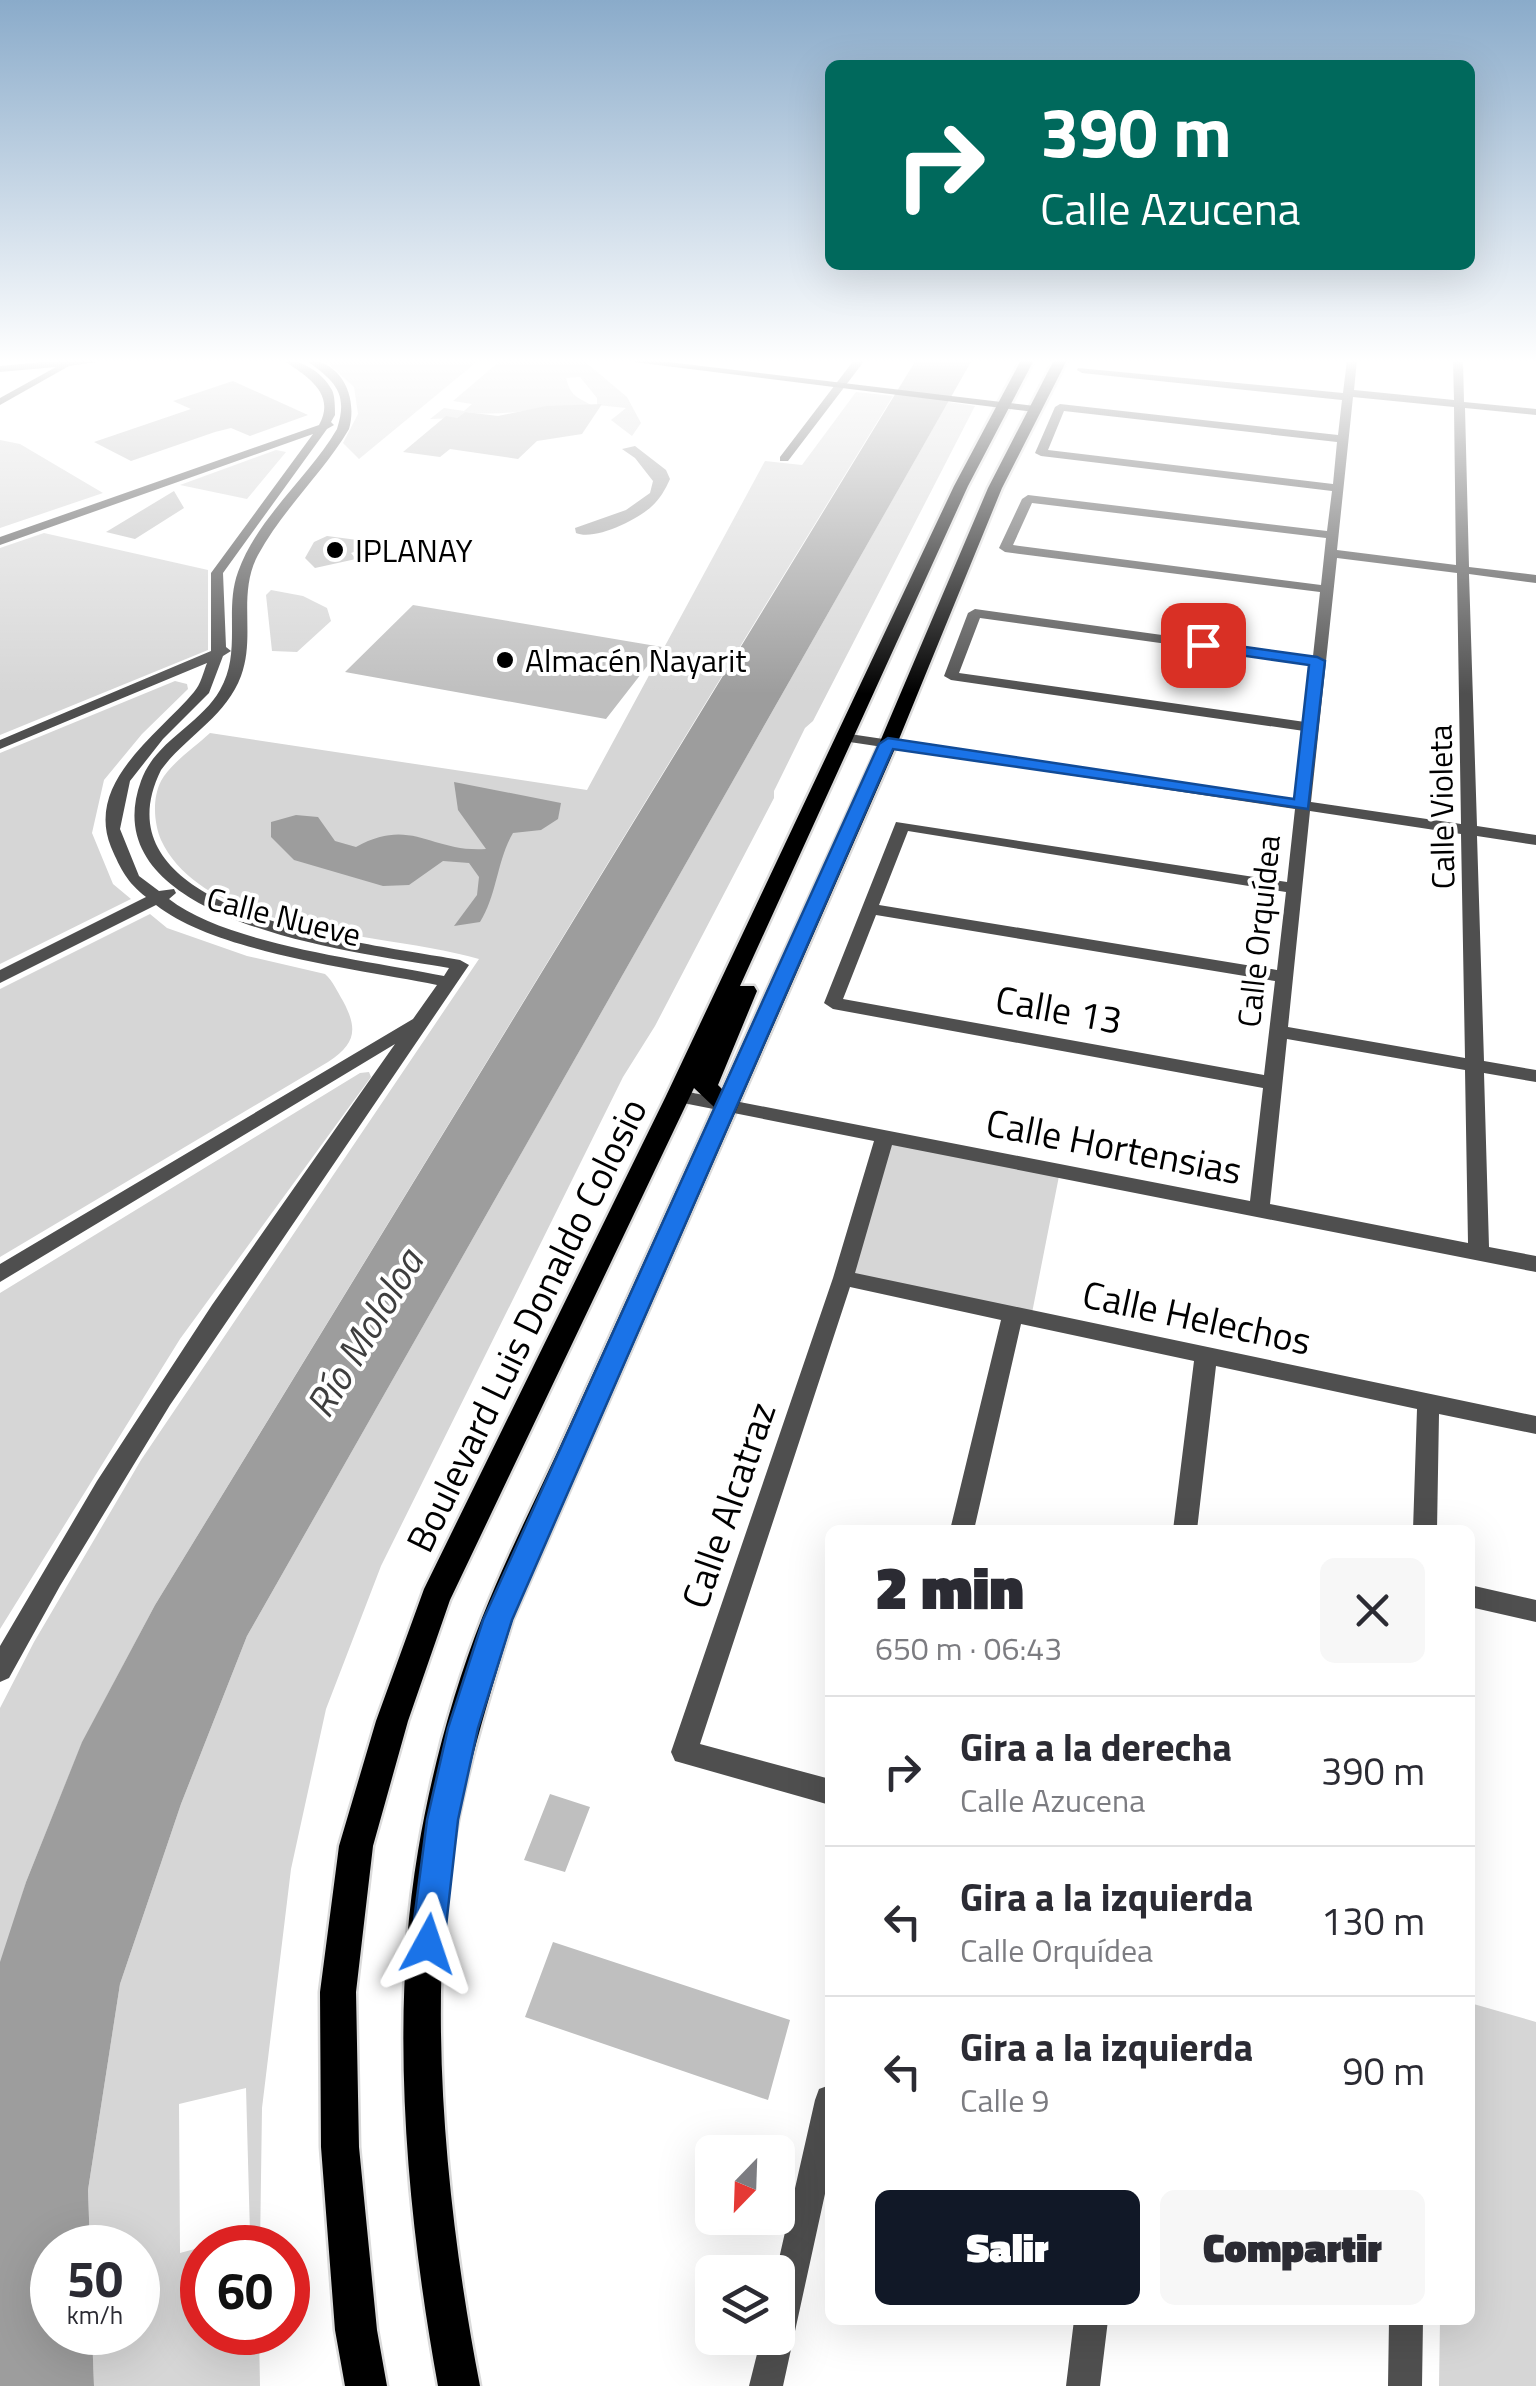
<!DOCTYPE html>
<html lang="es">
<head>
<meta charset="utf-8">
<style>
  :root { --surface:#fff; --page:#f7f7f7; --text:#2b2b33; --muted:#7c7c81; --line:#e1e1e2; --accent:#111827 }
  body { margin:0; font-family:"Titillium Web",sans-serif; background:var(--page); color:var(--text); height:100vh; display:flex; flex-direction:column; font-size:38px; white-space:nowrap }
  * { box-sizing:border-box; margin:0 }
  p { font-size:32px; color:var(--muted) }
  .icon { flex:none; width:55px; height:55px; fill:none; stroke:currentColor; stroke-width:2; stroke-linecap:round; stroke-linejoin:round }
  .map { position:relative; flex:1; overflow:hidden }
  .drawer { position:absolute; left:825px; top:1525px; width:650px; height:800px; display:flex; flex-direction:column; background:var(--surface); border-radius:15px; box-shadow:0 10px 40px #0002 }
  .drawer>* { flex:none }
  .hud { position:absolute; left:825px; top:60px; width:650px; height:210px; border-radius:15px; box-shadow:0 10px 40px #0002; background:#00695c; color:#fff; overflow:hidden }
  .needle { width:65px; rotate:203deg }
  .tools { position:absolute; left:695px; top:2135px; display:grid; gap:20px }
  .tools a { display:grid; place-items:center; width:100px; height:100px; border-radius:15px; background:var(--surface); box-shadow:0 10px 40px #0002; font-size:50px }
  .speed { position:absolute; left:30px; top:2225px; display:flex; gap:20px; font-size:50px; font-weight:700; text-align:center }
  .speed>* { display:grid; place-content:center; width:130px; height:130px; border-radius:50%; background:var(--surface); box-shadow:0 10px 40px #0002; line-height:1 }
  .speed small { font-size:25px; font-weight:400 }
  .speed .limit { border:15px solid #d22; background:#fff; color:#111 }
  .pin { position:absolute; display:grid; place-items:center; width:85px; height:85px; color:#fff; margin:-42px; border-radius:20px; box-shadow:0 5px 15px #0006 }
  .me { position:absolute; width:110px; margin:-55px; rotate:5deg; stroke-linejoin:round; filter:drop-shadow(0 0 8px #0008) }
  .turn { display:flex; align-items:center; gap:35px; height:210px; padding:0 50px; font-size:45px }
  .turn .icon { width:130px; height:130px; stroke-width:2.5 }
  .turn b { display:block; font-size:70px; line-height:85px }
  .round { display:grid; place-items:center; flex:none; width:105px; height:105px; border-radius:15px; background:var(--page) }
  .headline { display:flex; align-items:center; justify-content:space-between; height:170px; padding:0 50px }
  h1 { font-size:60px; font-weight:800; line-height:75px }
  .button { display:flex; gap:20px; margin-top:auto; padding:20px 50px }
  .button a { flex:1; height:115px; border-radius:15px; background:var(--accent); color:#fff; font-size:40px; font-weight:800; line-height:115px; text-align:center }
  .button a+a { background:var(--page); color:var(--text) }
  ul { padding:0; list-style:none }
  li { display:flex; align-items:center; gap:30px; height:150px; padding:0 50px; border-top:2px solid var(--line) }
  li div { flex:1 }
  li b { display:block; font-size:38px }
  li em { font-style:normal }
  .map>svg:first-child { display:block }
  .green { fill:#d6d6d6; fill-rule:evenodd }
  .water { fill:#9d9d9d }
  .building { fill:#bfbfbf }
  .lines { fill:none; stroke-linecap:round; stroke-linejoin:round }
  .primary-casing { stroke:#dbdbdb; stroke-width:5 }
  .minor { fill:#4f4f4f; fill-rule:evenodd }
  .secondary { fill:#1c1c1c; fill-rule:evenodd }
  .primary { fill:#000; fill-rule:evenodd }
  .route { fill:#1a73e8; stroke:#114b97; stroke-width:2.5 }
  .poi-dot { fill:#000; stroke:#fff; stroke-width:4 }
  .labels { text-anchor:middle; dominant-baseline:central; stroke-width:8; stroke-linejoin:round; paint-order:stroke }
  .far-poi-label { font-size:32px; fill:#000; stroke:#fff; text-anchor:start }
  .far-street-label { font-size:32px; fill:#000; stroke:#fff }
  .street-label { font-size:38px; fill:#000; stroke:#fff }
  .water-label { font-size:40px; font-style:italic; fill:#3e3e3e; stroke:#fff }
</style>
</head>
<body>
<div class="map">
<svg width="1536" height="2386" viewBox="0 0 1536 2386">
  <rect width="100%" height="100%" fill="#fff"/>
  <path class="green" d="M324 360H479L359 459 343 443 358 414 354 387Z
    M501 360H583L627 397 641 423 632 436 611 420 626 408 597 405V398L580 377 566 378C571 397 576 396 591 405 547 405 508 418 465 412L457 418 430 419 444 408 464 411 472 404 453 401Z
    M856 392 893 396 155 1605 82 1743 26 1882 0 1972V1708L34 1642 141 1460 479 959C389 932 206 936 161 840 154 823 152 799 161 781 170 764 196 746 210 733L587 790 765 461 802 465Z
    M948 402 975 406 813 721 805 728 774 791V798L655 1026 623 1077 381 1566 326 1709 291 1869 262 2108 260 2247 202 2248V2332L259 2333 260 2386H94L92 2333 138 2332V2248H90L88 2190 120 1984 181 1804 247 1636ZM246 2088 250 2234 180 2253 179 2104Z
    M0 440 20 444 103 493 0 528Z
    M276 450 286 452 247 499 180 485Z
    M44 533 208 570V650L0 735V548Z
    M271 590 303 596 327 608 331 621 297 652 272 651 266 595Z
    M175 681 187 684 188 689 142 734 104 780 92 833 113 884 131 899 0 964V753Z
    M150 914 167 928 247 956 325 974C333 981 337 991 343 1001 358 1029 356 1044 328 1062L0 1257V989Z
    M369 1072 371 1077 180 1339 0 1629V1293L360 1073Z
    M885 1137 1060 1171 1031 1318 843 1278Z
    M1470 2003 1536 2022V2386H1439L1440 2320H1470Z"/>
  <path class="water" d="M916 360H972L247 1636 181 1804 120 1984 88 2190 90 2247 52 2248V2332L92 2333 94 2386H0V1962L26 1882 82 1742 155 1605Z
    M635 446 666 470 670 479C665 490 660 499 651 507 637 520 594 541 576 533L575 528 626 510 650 493 653 481 635 458 622 449Z
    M454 782 561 803 558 819 541 830 513 833C497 860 497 895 480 922L454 926 477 895 479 877 469 863 443 861 409 885 383 886 294 860 271 837V822L296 815 318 817 335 841 356 847C412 816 431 853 486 849L458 810Z"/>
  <path class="building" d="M233 381 308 415 250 436 231 428 215 432 131 461 94 442 191 409 173 401Z
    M602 404 582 434 537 441 518 459 450 449 440 457 403 452 446 416 457 418 465 412 498 416 546 406Z
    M174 491 184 508 135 539 106 532Z
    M327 536 380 543 351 553 356 559 315 568 305 558 314 542Z
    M413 605 662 647 606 719 345 672Z
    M550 1794 590 1807 565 1872 524 1860Z
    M553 1942 790 2020 768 2100 525 2017Z"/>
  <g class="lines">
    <defs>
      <path id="primary" d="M1021 360H1034L968 486 740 986H754L757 991 718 1085 722 1089 879 744 988 488 1054 360H1067L1002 488 897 744 513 1619C490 1694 466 1770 453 1848 426 2014 448 2221 480 2386H438C407 2216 389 2022 418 1851 431 1773 453 1691 482 1618 507 1555 539 1493 567 1431 616 1323 665 1215 714 1107L694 1088 450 1600 408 1721 373 1846 356 1992 359 2147 377 2330 387 2386H345L335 2330 321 2147 320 1992 339 1846 376 1721 424 1589 666 1096 954 486Z"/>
    </defs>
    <use href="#primary" class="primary-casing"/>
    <path class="minor" d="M65 360H110L69 366 0 405V398L56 367 0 372V366Z
      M283 360C302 360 322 372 332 390 335 396 335 408 335 415L331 422 334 425 327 429 223 573 226 647 231 651 223 656 209 693 163 739 130 781 120 829 139 876 159 891 174 889 176 893 169 899C228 945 368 960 444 976L449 968C361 953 89 924 141 781 155 741 200 725 220 690 242 652 224 610 238 572 257 518 309 477 337 429 349 392 334 381 306 360 342 360 358 398 349 429 323 473 283 509 258 555 237 594 256 636 241 676 226 717 185 737 161 770 89 916 374 944 460 960L469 965 170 1405 60 1586 9 1678 0 1682V1646L97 1481 212 1305 395 1044 0 1282V1264L413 1019 437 985C358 969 217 953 156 905L0 983V970L146 897C127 882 121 870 111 847 85 782 158 735 194 692 201 684 203 673 207 663L0 749V740L211 651V573L313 434 0 545V537L319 425C337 393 305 375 283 360Z
      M854 360H865L788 461H780V457Z
      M1347 360H1357L1354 390 1454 400 1453 360H1463L1464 402 1536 409V415L1465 408 1469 567 1536 575V583L1469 574 1477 826 1536 835V845L1477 836 1484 1061 1536 1070V1082L1484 1073 1489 1247 1536 1256V1272L892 1145 855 1273 1536 1416V1434L1439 1414 1437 1530H1413L1417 1409 1216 1366 1197 1530H1173L1194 1361 1021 1324 974 1530H950L1001 1320 850 1287 700 1744 830 1779V1805L675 1761 671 1752 833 1278 874 1141 678 1102 669 1096 671 1091 678 1090 1250 1201 1263 1088 833 1009 824 1003 896 822 1287 882 1295 809 843 741 836 737 843 733 1296 800 1304 731 951 680 944 676 968 613 975 609 1313 656 1320 592 1005 552 999 548 1022 499 1028 495 1327 531 1332 491 1041 456 1035 453 1055 407 1060 404 1338 435 1342 400 1082 373 1077 370 1078 368 1343 393ZM1353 397 1454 407 1456 565 1337 550ZM1064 411 1337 442 1333 484 1048 450ZM1032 503 1326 538 1321 585 1013 545ZM1337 558 1457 573 1461 824 1311 802ZM980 618 1312 664 1305 722 959 673ZM1310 811 1461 834 1465 1058 1288 1027ZM908 831 1286 892 1277 970 879 905ZM876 915 1275 981 1264 1075 843 999ZM1287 1039 1465 1070 1468 1243 1270 1204Z
      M1470 1585 1536 1600V1622L1470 1607Z
      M830 2085V2171L783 2386H749L761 2338H778L776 2272 815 2100 819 2089Z
      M1074 2320H1108L1100 2386H1066Z
      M1389 2320H1423L1422 2386H1388Z"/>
    <path class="secondary" d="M618 360H652L1035 406 1040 409 1035 412Z"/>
    <use href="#primary" class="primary"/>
  </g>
  <linearGradient id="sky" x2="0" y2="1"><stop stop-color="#8aabca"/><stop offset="0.52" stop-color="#fff"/><stop offset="1" stop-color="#fff" stop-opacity="0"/></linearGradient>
  <rect width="1536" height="694" fill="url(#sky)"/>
  <path class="route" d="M1203 641 1317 657 1325 661 1308 809 893 749 512 1620 478 1728 458 1820 444 1944 439 1956 428 1961 416 1956 411 1944 427 1820 448 1728 483 1620 879 744 888 738 1294 799 1309 665 1198 649V642Z"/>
  <g class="poi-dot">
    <circle cx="335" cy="550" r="10"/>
    <circle cx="505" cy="660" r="10"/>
  </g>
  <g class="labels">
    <g class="far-poi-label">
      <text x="355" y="550">IPLANAY</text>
      <text x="525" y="660">Almacén Nayarit</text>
    </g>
    <g class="far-street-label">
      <text transform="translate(1441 807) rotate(-91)">Calle Violeta</text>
      <text transform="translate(284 916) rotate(14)">Calle Nueve</text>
      <text transform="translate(1258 931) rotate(-84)">Calle Orquídea</text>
    </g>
    <g class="street-label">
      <text transform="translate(1059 1009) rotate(10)">Calle 13</text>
      <text transform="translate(1114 1146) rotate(11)">Calle Hortensias</text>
      <text transform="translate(1197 1317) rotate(12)">Calle Helechos</text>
      <text transform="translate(526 1325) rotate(-64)">Boulevard Luis Donaldo Colosio</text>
      <text transform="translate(728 1505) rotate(-71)">Calle Alcatraz</text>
    </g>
    <g class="water-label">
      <text transform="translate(364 1333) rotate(-59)">Río Mololoa</text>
    </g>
  </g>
</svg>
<div class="tools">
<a><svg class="needle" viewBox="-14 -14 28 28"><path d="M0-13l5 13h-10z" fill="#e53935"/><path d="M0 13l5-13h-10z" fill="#7c7c81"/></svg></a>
<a><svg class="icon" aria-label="layers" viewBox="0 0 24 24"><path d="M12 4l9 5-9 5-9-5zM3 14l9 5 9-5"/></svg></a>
</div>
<div class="speed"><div>50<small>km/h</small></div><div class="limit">60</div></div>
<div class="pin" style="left:1203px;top:645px;background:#d93025"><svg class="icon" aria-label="arrive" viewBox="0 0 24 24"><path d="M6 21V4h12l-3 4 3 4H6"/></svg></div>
<svg class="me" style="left:428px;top:1944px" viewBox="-20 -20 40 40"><path d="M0-17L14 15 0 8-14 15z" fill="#1a73e8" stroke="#fff" stroke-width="4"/></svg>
<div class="hud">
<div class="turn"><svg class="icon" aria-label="right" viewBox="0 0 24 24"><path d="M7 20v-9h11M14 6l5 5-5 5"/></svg><div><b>390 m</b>Calle Azucena</div></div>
</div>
<section class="drawer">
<div class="headline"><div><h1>2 min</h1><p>650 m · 06:43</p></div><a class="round"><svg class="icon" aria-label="close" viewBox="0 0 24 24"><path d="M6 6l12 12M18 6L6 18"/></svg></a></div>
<ul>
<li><svg class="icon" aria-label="right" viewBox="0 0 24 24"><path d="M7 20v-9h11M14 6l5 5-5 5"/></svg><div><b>Gira a la derecha</b><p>Calle Azucena</p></div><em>390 m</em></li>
<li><svg class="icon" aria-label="left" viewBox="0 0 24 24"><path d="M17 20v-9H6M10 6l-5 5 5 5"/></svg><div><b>Gira a la izquierda</b><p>Calle Orquídea</p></div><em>130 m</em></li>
<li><svg class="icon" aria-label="left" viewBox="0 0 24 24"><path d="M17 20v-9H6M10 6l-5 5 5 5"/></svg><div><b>Gira a la izquierda</b><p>Calle 9</p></div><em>90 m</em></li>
</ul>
<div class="button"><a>Salir</a><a>Compartir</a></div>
</section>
</div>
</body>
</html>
